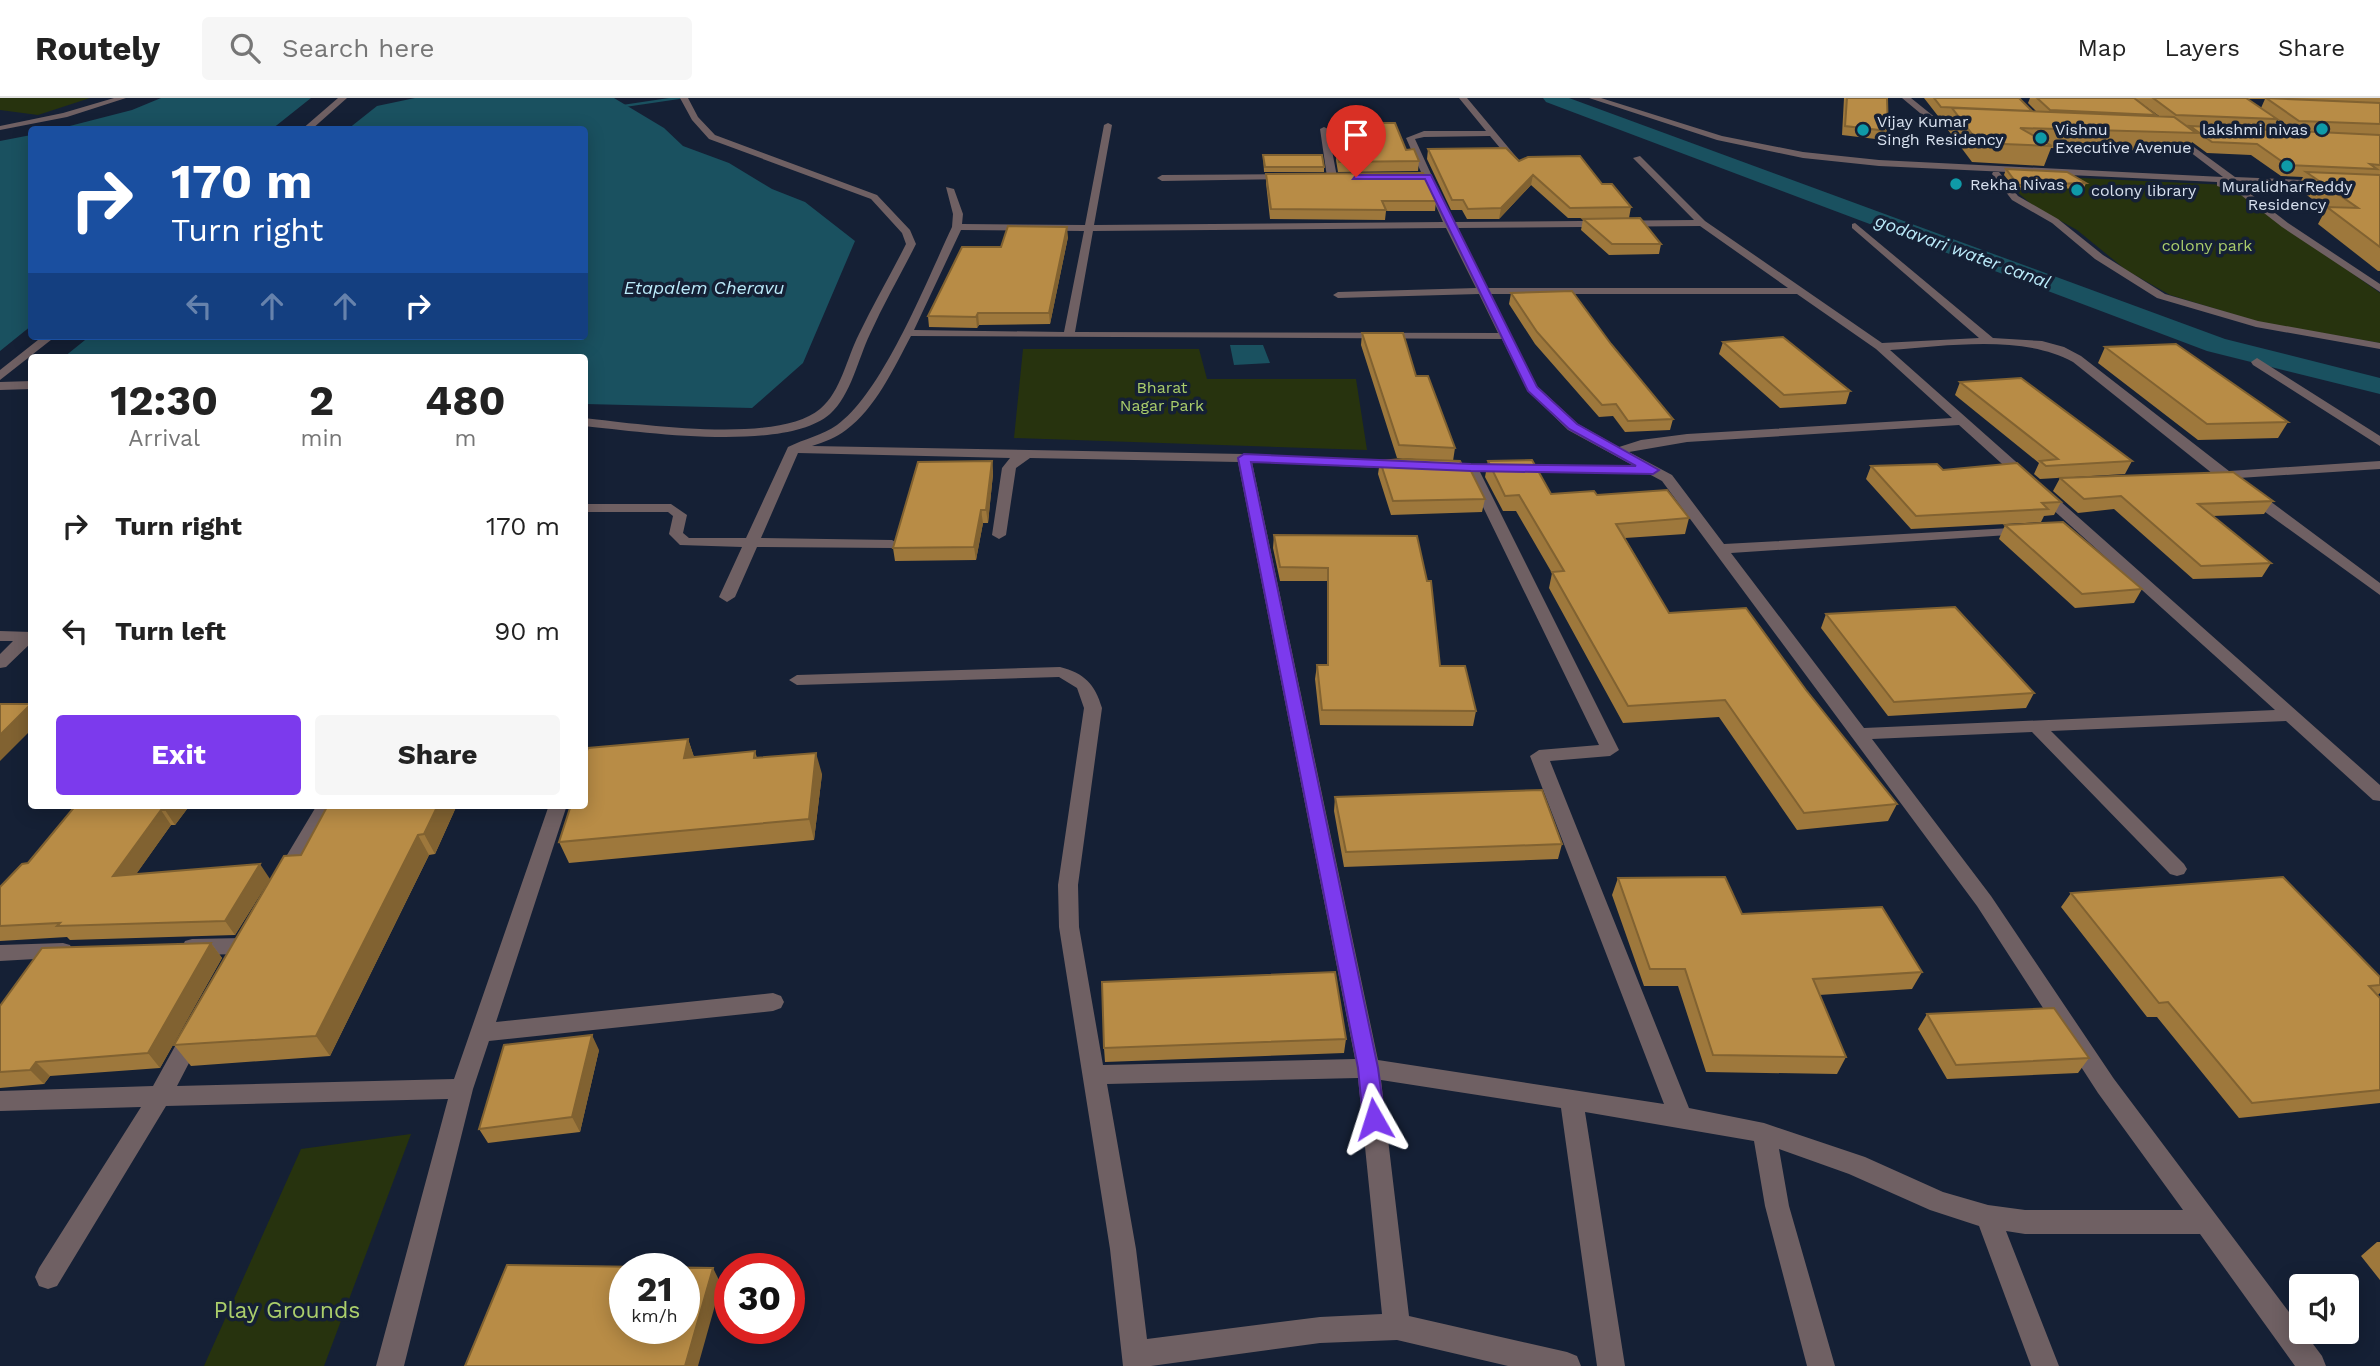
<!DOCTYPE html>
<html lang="en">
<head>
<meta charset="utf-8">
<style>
  :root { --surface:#fff; --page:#f6f6f6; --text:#222; --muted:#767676; --line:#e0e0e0; --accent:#7c3aed }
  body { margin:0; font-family:"Work Sans",sans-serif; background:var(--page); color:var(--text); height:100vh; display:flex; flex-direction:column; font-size:26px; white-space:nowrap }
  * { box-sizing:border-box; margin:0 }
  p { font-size:23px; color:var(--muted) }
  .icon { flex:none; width:38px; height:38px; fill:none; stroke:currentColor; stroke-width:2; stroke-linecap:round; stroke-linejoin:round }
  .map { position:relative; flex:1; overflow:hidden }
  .panel { position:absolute; left:28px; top:256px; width:560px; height:455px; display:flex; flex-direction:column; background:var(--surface); border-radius:7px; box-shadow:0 4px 18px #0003 }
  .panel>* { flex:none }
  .hud { position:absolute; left:28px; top:28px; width:560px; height:214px; border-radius:7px; box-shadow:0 4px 18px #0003; background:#1a4fa0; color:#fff; overflow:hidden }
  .controls { position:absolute; left:2289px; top:1176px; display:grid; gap:14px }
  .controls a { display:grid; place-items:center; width:70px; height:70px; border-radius:7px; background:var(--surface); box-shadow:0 4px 18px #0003; font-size:35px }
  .speed { position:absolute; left:609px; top:1155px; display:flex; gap:14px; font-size:35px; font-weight:700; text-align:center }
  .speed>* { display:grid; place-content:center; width:91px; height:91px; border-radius:50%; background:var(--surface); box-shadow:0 4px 18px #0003; line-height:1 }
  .speed small { font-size:18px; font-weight:400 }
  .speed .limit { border:10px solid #d22; background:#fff; color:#111 }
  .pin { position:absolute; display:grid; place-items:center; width:60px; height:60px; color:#fff; margin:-72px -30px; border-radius:50% 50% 50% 0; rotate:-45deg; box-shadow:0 0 7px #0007 }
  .pin .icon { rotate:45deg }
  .me { position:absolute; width:77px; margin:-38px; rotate:354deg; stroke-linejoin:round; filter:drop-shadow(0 0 5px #0008) }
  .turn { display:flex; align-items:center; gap:24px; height:147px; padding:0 28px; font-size:32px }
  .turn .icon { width:91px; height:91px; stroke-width:2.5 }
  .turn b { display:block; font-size:49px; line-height:60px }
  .lanes { display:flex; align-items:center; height:66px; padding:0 28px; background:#0003; justify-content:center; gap:35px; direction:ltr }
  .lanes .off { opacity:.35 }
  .eta { display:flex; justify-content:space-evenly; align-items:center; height:119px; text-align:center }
  .eta b { font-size:42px; font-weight:700; line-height:49px }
  .button { display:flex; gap:14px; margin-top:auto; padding:14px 28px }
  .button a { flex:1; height:80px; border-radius:7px; background:var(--accent); color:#fff; font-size:28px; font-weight:700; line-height:80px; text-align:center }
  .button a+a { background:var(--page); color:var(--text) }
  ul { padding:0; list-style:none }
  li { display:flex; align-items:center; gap:21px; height:105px; padding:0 28px }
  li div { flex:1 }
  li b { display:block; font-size:26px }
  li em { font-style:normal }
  header { display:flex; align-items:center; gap:42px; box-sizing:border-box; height:98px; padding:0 35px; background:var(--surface); border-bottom:2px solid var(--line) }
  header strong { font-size:33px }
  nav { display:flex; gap:38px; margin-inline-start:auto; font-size:24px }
  .search { width:490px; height:63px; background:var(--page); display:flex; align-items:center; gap:18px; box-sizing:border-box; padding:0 24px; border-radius:7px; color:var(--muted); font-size:26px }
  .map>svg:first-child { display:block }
  .green { fill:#27330e }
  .water { fill:#1a5160 }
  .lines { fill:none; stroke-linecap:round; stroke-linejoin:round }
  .stream { fill:#1a5160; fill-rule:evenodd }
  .canal { fill:#1a5160; fill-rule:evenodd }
  .street { fill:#6f6063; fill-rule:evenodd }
  .wall { fill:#9e783c; fill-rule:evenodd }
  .shaded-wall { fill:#816231 }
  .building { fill:#b88c46; stroke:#816231; stroke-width:2; fill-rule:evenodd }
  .route { fill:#7c3aed; stroke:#51269a; stroke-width:2 }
  .culture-dot { fill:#0f9aa8; stroke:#152035; stroke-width:2.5 }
  .labels { text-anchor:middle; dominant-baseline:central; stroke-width:7; stroke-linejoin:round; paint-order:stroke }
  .far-poi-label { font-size:16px; fill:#d7e0ee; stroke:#152035; text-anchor:start }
  .far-park-label { font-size:16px; fill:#abce6b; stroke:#152035 }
  .far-water-label { font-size:18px; font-style:italic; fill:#bbebfa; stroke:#152035 }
  .near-park-label { font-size:23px; fill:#abce6b; stroke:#152035 }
</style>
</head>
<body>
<header>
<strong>Routely</strong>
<div class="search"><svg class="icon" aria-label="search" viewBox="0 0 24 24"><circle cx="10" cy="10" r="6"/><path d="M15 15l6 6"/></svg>Search here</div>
<nav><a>Map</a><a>Layers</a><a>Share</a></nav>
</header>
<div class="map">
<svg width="2380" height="1268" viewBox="0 0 2380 1268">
  <rect width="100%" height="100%" fill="#152035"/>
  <path class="green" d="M0 0H90L38 17 0 12Z
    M2059 79 2228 87 2380 195V245L2262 225 2170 197 2126 172 2077 132 2032 107 2007 85 2012 81Z
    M1023 251H1199L1207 281H1356L1367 352 1014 340Z
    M411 1036 324 1268H204L301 1051Z"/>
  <path class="water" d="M161 0H311L272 31H58L132 12Z
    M415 0H614L664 30 683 48 729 65 772 91 805 104 855 143 803 265 752 310 585 306 584 259H64L90 238H584V32L348 31 377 8Z
    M31 37V228L0 253V43Z
    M1230 247H1263L1270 265 1234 267Z"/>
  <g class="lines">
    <path class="stream" d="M669 0H686L625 9 622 7Z"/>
    <path class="canal" d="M1543 0H1569L2225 241 2380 280V296L2207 253 1546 4Z"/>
    <path class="street" d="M114 0H126L67 19 0 32V28L63 15Z
      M338 0H347L311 32H301Z
      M680 0H688L698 19 715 37 877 97 910 132 916 146C901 176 884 205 870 236 858 261 851 297 830 316 785 355 642 334 584 328V320C640 326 777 347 820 311 841 294 847 259 859 236 874 205 891 176 906 146L902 135 871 101 709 41 692 22Z
      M1459 0H1467L1523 67 1516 69 1490 38 1424 39 1415 41 1453 124 1694 122 1633 60 1640 58 1705 123 1882 245 1979 240 1852 130V126L1855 125 1993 240 2042 243 2064 249 2081 258 2229 373 2380 363V371L2239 380 2380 485V497L2218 380 2073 264C2022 236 1947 248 1890 252L2380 687V703L2373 702 2286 623 2051 633 2184 766 2187 771 2184 776 2177 778 2170 776 2032 634 1872 641 1991 798 2114 981 2322 1258 2326 1268H2295L2200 1136H2025L2006 1133 2059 1268H2031L1979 1128 1930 1112 1849 1076 1779 1051 1789 1108 1835 1268H1807L1765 1108 1754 1043 1585 1014 1625 1268H1597L1561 1010 1381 982 1409 1218 1567 1254 1577 1258 1581 1268H1508L1397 1242 1320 1245 1151 1268H1123L1110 1151 1059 829 1058 787 1084 610 1077 590 1059 579 797 587 789 582 797 577 1060 569C1084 575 1095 586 1102 610L1078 787 1079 829 1103 967 1355 961 1238 364 1030 360 1016 370 1006 437 999 441 992 437 1002 370 1010 360 798 355 761 440 892 442 899 446 892 450 757 449 735 499 727 504 719 499 742 449 680 447 669 436 673 418 668 414H584V406H671L687 417 683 435 689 440H746L788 349C804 341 823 337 837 327 883 294 927 182 952 129L953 116 946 89 954 91 963 116 962 126 1085 127 1104 27 1108 25 1112 27 1094 127 1443 124 1406 40 1424 33H1486ZM1700 128 1788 190H1487L1456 130ZM1446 130 1476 190 1338 194 1333 197 1338 200 1479 196 1498 235 1075 234 1093 133ZM961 132 1084 133 1064 234 914 232ZM1490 196H1797L1876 251 1952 320 1687 336 1641 342 1619 349 1578 326 1537 288ZM911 238 1502 241 1528 293 1568 332 1634 368 1513 366 1506 370 1508 373 1649 376 1662 383 1977 808 2098 995 2183 1112H2025L1988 1107 1943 1094 1865 1059 1764 1025 1689 1010 1550 663 1610 658 1619 652 1478 370 1471 366 1464 370 1599 647 1539 652 1530 658 1664 1006 1378 962 1252 364 1401 371 1408 367 1401 363 1244 356 812 348C824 344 836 340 846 332 875 311 894 270 911 238ZM1959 327 2275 612 1864 630 1731 455 2024 436 2029 435 2031 432 2029 429 1724 446 1672 377 1629 354 1687 344ZM1358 980 1382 1216 1320 1219 1147 1241 1136 1151 1107 986Z
      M1589 0H1601L1722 38 1803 54 1879 62 2223 79 2169 38 2172 33 2235 79 2327 83V87L2324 88 2224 84 2243 90 2288 125 2380 186V194L2282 129 2237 94 2217 88V84L1879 68 1803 60 1717 42Z
      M1902 0H1911L1937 21 1973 25 1969 27 1932 25Z
      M2255 11 2293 36 2307 39C2289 48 2267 25 2252 15Z
      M1324 29 1328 31 1337 79 1332 82 1327 79 1320 31Z
      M1993 74H1999L2018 98 2058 121 2103 157 2165 196 2258 223 2380 245V251L2256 229 2157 200 2095 161 2052 125 2012 102 1992 76Z
      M1288 76 1293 79 1291 81 1162 83 1157 80 1162 77Z
      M43 238H56L0 282V272Z
      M2257 260 2380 338V348L2253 267 2251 264Z
      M32 283V291L0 292V284Z
      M0 533 32 534V544L6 569 0 570V556L13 543H0Z
      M317 707H335L292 782 285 784 278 782 275 777Z
      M549 707H567L496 924 773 895 781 898 784 904 781 910 773 913 489 943 473 991 404 1268H376L448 1001 166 1008 57 1188 48 1191 39 1188 35 1179 39 1170 141 1009 0 1013V993L153 988 184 932 192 929 200 932 203 938 177 988 454 981Z
      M243 840 250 842 253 848 250 854 243 856 192 857 185 855 182 849 185 843 192 841Z
      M63 845 70 847 73 853 70 859 0 863V847Z"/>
  </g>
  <path class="wall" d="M1844 0H1887L1888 33 1884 42 1842 37Z
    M1924 0H2019L2032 13H2036L2028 5 2030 0H2134L2156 17 2155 18H2159L2134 0H2380V173H2378L2318 126 2326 111 2297 90 2303 79 2281 78 2251 57 2207 55 2192 44 2187 54 2051 50 2044 68 1972 64 1945 28 1948 19 1938 18ZM2246 1H2265L2261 10ZM2277 22 2293 33 2272 32Z
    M1341 25 1406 52 1419 63 1418 73 1338 74 1336 62 1337 52H1346L1341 35Z
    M1428 51 1519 63 1602 86 1631 109 1629 120H1568L1531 87 1499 121H1467L1462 112H1451L1427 61Z
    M1263 57 1324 69V74H1264Z
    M2006 71 2086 85 2084 90 2016 92 2004 77Z
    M1266 76 1436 103 1435 113H1386L1385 122 1270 121 1266 85Z
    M1583 121 1661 146 1659 156 1609 157 1581 132Z
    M1068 139 1050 226 979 227 977 230 929 229 928 218 1001 149Z
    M1511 195 1611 246 1673 321 1670 332 1625 334 1613 318 1599 319 1535 246 1509 206Z
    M1362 235 1416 278 1455 350 1453 363 1397 360 1361 247Z
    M1723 244 1850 293 1846 306 1780 310 1719 256Z
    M2105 249 2288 324 2278 340 2198 342 2098 265Z
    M1960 284 2132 363 2125 376 2040 381 2034 376 2039 365 1955 297Z
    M992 363 993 376 988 425H983L976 462 895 463 893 450Z
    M1380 363 1462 367 1485 401 1482 414 1391 417 1378 376Z
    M1488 363 1551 396 1597 397 1689 420 1685 436 1625 440 1669 515 1806 592 1897 706 1888 723 1797 732 1719 619 1623 625 1549 490 1552 475 1516 413H1503L1485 379Z
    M1871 368 1943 372 2061 404 2054 417 2044 418 2041 424 1911 431 1866 381Z
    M2060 380 2273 403 2264 416 2213 418 2271 465 2262 479 2193 481 2114 411 2078 415 2053 393Z
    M2005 427 2142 491 2134 505 2075 510 1999 441Z
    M1274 437 1417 438 1440 568 1476 613 1473 628 1320 627 1315 581 1317 567H1327V483H1280L1273 450Z
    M1826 516 2034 595 2026 610 1888 618 1821 530Z
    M688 641 694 659 755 653 757 660 822 676 814 742 569 765 559 744Z
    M1335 699 1562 746 1558 761 1344 769 1334 713Z
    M76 707H190L175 727H171L136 776 270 781 235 837 70 842 67 839 0 843V789L28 765Z
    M328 707H457L435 756 429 757 330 958 191 968 174 947 301 757Z
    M1618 780 1922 874 1912 891 1819 897 1846 959 1837 976 1706 974 1678 888H1644L1612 797Z
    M2071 795 2380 879V895L2378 897 2380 900V1005L2239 1020 2157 919H2147L2061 809Z
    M211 845 222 860 160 970 50 978 44 986 0 990V908Z
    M1927 916 2089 960 2078 975 1947 981 1918 931Z
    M1346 941 1344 955 1105 964 1104 950Z
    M599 952 580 1034 488 1045 479 1031Z
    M2377 1144H2380V1182L2361 1158Z"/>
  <path class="shaded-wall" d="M1533 77 1531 87 1499 121 1501 110Z
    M1067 129 1068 139 1050 226 1049 215Z
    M978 215 979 227 977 230 976 219Z
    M992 363 993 376 988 425 986 412Z
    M981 412 983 425 976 462 974 449Z
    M31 606 32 631 0 663V637Z
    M688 641 695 662 684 660Z
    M816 655 822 676 814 742 809 721Z
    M169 707H190L175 727 165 712Z
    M438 707H457L435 756 424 736Z
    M161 712 171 727 125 792 113 778Z
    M418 737 429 757 330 958 316 938Z
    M260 766 270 781 235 837 225 823Z
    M211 845 222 860 160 970 148 955Z
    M592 937 599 952 580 1034 572 1019Z
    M36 964 50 978 44 986 30 972Z
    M713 1170 721 1186 698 1268H685Z"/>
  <path class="building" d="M1847 0H1887L1888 33 1845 28Z
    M1934 0H2019L2032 13 1941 9Z
    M2037 0H2134L2156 17 2050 12Z
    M2153 0H2246L2277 21 2176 17Z
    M2266 0 2380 5V26L2299 23Z
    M1952 10 2174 19 2196 35 2020 30 2052 48 1979 45Z
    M1341 25H1395L1406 52 1414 51 1419 63 1339 64 1337 52H1349Z
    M2190 28 2380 37V67L2370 66 2377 71 2287 67 2257 46 2212 44Z
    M1506 50 1519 63 1528 59 1580 58 1602 86H1612L1631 109 1570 110 1533 77 1501 110 1468 111 1463 102H1452L1428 51Z
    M1263 57H1322L1324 69H1265Z
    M2006 71 2067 74 2086 85 2018 87Z
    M2306 74 2380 77V149L2327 109 2358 110Z
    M1423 75 1436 103H1382L1386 112 1271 111 1266 76Z
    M1640 120 1661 146H1612L1583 121Z
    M1008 128 1067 129 1049 215H978L976 219 928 218 962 149H1001Z
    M1572 193 1611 246 1673 321 1628 323 1616 306 1602 307 1537 234 1511 195Z
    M1362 235H1403L1416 278H1428L1455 350 1399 347Z
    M1783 239 1850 293 1784 297 1723 244Z
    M2176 246 2288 324 2207 326 2105 249Z
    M2021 280 2132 363 2046 368 2040 363 2058 361 1960 284Z
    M1403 361 1460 363 1462 367H1468L1485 401 1393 403 1380 363Z
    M1532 362 1551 396 1594 393 1597 397 1667 392 1689 420 1616 426 1669 515 1746 510 1806 592 1897 706 1804 715 1725 602 1628 608 1552 474 1564 473 1519 397 1505 398 1488 363Z
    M992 363 986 412H981L974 449 893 450 918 364Z
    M2017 365 2061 404 2042 405 2048 411 1916 418 1871 368 1937 366 1943 372Z
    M2233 374 2273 403 2198 406 2271 465 2201 468 2121 398 2084 401 2060 380Z
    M2063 424 2142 491 2082 496 2005 427Z
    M1274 437 1417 438 1427 483H1431L1440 568H1465L1476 613 1322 612 1317 567H1328V470L1280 469Z
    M1955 509 2034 595 1894 604 1826 516Z
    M0 606H31L0 637Z
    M688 641 684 660 755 653 754 660 816 655 809 721 559 744 571 707H584V662L588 650Z
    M1542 692 1562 746 1346 754 1335 699Z
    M76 707H169L165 712H161L113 778 260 766 225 823 57 828 60 825 0 828V789L22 766 28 765Z
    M328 707H438L424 736 418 737 316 938 174 947 284 758 301 757Z
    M1725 779 1742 816 1882 809 1922 874 1813 881 1846 959 1713 957 1685 871H1650L1618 780Z
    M2283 779 2380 879V887L2369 888 2380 900V992L2252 1005 2168 904 2159 905 2071 795Z
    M211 845 148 955 36 964 30 972 0 974V908L42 850Z
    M1335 874 1346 941 1104 950 1102 884Z
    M2054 910 2089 960 1956 967 1927 916Z
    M592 937 572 1019 479 1031 504 947Z
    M507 1167 713 1170 685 1268H465ZM625 1171H684V1230H625Z"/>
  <path class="route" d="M1356 77H1431L1537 289 1577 326 1659 372 1653 376 1471 373 1251 364 1378 970 1385 1021 1381 1028 1374 1031 1366 1028 1363 1021 1358 970 1238 360 1244 356 1471 366 1636 368 1569 331 1528 293 1425 81H1353Z"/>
  <g class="culture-dot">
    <circle cx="2322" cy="31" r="7"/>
    <circle cx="1863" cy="32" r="7"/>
    <circle cx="2041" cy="40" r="7"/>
    <circle cx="2287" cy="68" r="7"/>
    <circle cx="1956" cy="86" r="7"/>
    <circle cx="2077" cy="92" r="7"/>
  </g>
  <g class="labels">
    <g class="far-poi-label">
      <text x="1877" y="23">Vijay Kumar<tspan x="1877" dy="18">Singh Residency</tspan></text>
      <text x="2055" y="31">Vishnu<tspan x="2055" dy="18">Executive Avenue</tspan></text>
      <text x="2308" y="31" text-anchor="end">lakshmi nivas</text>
      <text x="1970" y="86">Rekha Nivas</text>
      <text x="2287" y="88" text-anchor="middle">MuralidharReddy<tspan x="2287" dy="18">Residency</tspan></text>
      <text x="2091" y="92">colony library</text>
    </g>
    <g class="far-park-label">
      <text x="2207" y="147">colony park</text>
      <text x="1162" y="289">Bharat<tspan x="1162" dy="18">Nagar Park</tspan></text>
    </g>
    <g class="far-water-label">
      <text transform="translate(1963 153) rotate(20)">godavari water canal</text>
      <text x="704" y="189">Etapalem Cheravu</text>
    </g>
    <g class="near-park-label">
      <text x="287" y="1212">Play Grounds</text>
    </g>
  </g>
</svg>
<div class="controls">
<a><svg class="icon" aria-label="sound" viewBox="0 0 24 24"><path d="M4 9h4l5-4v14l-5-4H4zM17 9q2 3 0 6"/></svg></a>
</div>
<div class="speed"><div>21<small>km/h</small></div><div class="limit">30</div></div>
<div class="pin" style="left:1356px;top:79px;background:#d93025"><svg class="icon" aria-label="arrive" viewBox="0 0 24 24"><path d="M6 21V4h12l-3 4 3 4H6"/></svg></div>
<svg class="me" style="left:1374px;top:1021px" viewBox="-20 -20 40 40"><path d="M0-17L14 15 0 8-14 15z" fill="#7c3aed" stroke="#fff" stroke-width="4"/></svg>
<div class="hud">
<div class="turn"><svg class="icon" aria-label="right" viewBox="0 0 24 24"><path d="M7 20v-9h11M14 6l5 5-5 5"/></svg><div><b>170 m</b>Turn right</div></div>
<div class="lanes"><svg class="icon off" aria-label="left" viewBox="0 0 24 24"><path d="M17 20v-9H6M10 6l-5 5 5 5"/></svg><svg class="icon off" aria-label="ahead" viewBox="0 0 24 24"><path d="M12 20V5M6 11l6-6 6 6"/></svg><svg class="icon off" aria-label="ahead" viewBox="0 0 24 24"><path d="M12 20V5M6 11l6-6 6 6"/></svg><svg class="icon" aria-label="right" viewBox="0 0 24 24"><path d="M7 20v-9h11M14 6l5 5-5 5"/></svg></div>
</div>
<section class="panel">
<div class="eta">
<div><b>12:30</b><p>Arrival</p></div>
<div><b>2</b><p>min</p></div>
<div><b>480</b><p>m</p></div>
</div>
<ul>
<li><svg class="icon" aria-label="right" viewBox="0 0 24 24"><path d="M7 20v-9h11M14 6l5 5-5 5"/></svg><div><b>Turn right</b></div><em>170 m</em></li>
<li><svg class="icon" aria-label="left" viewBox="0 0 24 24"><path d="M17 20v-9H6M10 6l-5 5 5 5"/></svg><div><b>Turn left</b></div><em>90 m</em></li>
</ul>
<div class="button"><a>Exit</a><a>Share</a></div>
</section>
</div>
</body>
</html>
